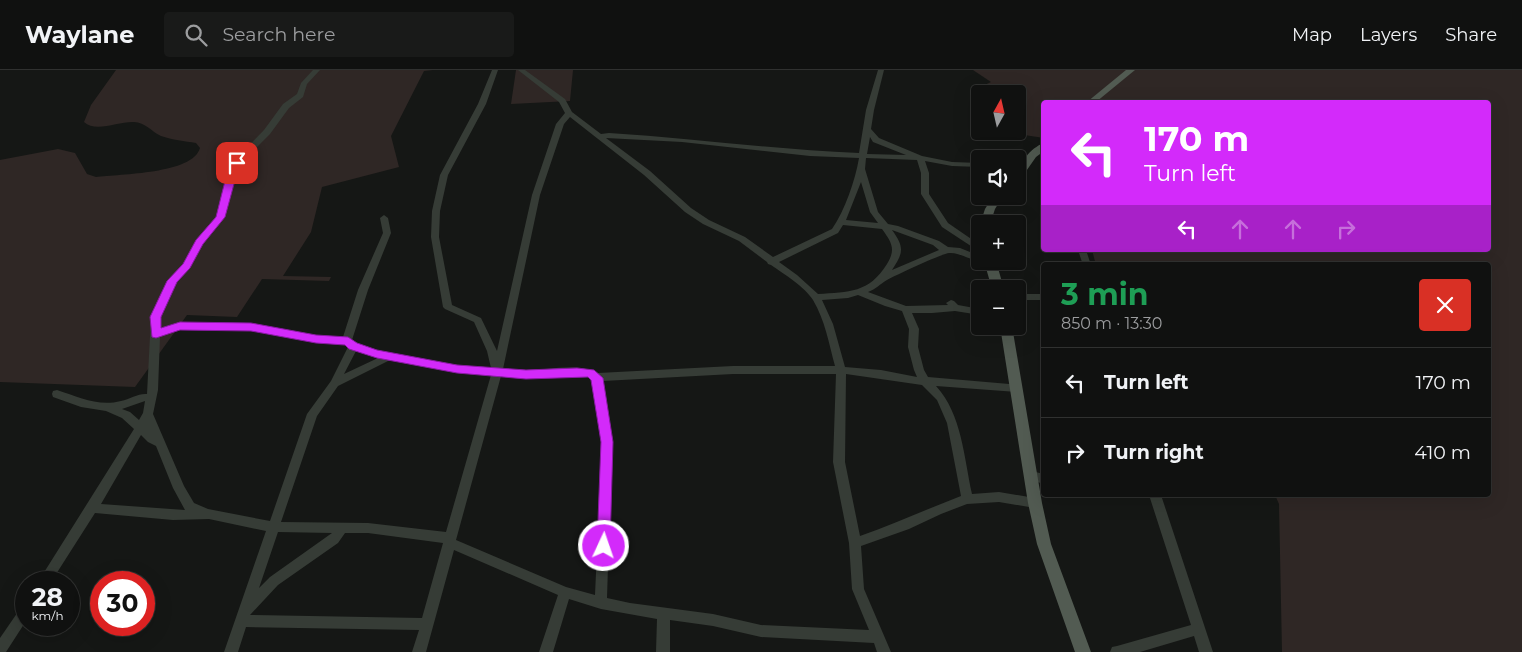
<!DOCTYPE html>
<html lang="en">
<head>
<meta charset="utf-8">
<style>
  :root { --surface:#101110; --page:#191a19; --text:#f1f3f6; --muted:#9c9d9f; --line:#303130 }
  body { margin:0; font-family:Montserrat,sans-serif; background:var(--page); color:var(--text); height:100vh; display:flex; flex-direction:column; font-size:19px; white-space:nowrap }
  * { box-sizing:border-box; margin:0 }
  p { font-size:16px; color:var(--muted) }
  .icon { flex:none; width:28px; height:28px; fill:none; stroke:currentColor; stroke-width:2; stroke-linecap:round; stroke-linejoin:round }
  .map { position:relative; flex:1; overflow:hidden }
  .panel { position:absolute; left:1041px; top:192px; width:450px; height:235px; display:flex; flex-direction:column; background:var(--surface); border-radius:5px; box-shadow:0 5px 20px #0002,0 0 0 1px var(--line) }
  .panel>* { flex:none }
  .hud { position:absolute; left:1041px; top:30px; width:450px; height:152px; border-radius:5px; box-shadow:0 5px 20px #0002,0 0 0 1px var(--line); background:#d32afa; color:#fff; overflow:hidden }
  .needle { width:32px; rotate:8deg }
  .controls { position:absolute; left:971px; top:15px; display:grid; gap:10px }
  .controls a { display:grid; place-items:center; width:55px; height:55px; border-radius:5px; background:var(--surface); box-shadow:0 5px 20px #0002,0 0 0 1px var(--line); font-size:25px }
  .speed { position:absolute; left:15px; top:501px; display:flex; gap:10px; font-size:25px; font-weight:700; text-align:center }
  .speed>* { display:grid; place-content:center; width:65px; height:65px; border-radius:50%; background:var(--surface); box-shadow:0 5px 20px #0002,0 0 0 1px var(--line); line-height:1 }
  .speed small { font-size:12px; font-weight:400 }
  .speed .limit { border:8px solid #d22; background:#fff; color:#111 }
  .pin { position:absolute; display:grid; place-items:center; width:42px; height:42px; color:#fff; margin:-21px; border-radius:10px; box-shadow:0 2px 8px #0006 }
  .me { position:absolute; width:55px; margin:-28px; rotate:3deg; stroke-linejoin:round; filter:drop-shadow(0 0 4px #0008) }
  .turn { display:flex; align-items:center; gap:18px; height:105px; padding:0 20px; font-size:22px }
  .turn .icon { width:65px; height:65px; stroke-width:2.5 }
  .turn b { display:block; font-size:35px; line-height:42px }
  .lanes { display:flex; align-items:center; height:48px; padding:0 20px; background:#0003; justify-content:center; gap:25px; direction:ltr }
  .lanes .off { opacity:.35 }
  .round { display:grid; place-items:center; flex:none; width:52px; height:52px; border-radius:5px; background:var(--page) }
  .summary { display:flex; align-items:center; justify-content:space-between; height:85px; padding:0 20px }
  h1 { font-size:30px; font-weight:700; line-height:38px; color:#1e9e55 }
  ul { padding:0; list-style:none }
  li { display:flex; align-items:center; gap:15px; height:70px; padding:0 20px; border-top:1px solid var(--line) }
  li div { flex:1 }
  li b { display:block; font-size:19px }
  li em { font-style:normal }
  header { display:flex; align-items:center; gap:30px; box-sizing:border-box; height:70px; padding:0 25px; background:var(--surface); border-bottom:1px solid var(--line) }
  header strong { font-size:24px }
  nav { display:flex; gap:28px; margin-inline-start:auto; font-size:18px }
  .search { width:350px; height:45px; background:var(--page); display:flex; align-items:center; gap:12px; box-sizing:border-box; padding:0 18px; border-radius:5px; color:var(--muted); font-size:19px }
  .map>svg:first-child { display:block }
  .green { fill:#2f2725 }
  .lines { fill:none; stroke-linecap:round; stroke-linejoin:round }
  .minor { fill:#363c36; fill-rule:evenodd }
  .major { fill:#525b52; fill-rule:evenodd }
  .route { fill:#d32afa; stroke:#891ba2 }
</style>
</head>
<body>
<header>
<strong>Waylane</strong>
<div class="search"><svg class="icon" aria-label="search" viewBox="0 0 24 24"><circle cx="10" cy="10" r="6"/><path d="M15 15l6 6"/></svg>Search here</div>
<nav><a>Map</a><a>Layers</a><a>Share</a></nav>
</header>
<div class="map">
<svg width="1522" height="582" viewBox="0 0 1522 582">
  <rect width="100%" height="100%" fill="#151715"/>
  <path class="green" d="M116 0H433L424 1 391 66 399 97 322 117 311 162 283 206 331 207 329 211 262 209 237 247 187 245 135 317 0 312V90L58 79 75 83 87 104 96 107C120 104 193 104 200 78L196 73C185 71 172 70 161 66 152 62 145 52 134 52 119 51 96 63 84 52L91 35Z
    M516 0H573L570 31 511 34Z
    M973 0H1522V582H1282L1279 434 1275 425H1489V195H1096L1092 180H1489V32H1044V68L999 61H1018V24H980V51L972 21 991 12Z"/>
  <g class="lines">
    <path class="minor" d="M313 0H320L307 14 303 27 289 38 270 64 240 94 236 103 224 147 203 174 189 198 176 212 161 247 160 259 180 253 251 254 316 265 343 267 358 220 383 163 380 148 384 145 388 148 391 163 368 220 352 270C372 286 463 296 491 298L487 281 474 252 445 239 443 237 431 167 432 141 440 105 478 34 492 0H498L486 34 448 105 440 141 439 167 452 235 481 248 497 281 532 125 556 54 565 43 559 32 518 0H525L565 29 572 42 601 64 609 63C693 68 776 80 859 83L866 40 878 0H884L874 40 871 59 879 68 922 86 952 92 980 93V97L952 96 925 91 929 103V124L948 153 980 175V182L942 157 921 124V103L917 90 866 88 865 99 878 142 888 154 898 156 939 171 948 177 960 178 980 186V191H983C971 192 961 182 949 183 941 184 896 205 887 210 880 214 876 219 868 222L906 236 948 235 946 233 951 230 954 231 958 235 980 239V245L955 241 932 243H912L919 259 918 277 924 300 928 307 1021 315 1022 318 1021 321 1017 322 936 316C962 344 964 388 972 424L999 422 1035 428 1039 430 1041 433 1039 436 1035 438 999 432 967 434 941 444 909 459 861 476 864 519 891 582H877L874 573 761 567 713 556 670 550V582H656L657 549 601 539 569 529 553 582H539L558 525 454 480 426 582H412L419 560 246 557 238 582H224L266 461 209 449 173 450 95 443 51 512H38L134 359 122 348 106 341 81 337 53 327 52 324 53 321 57 320C79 327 98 337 121 331 130 329 139 323 147 324L151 247 167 211 183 194 196 171 216 146 228 103 234 91 264 60 283 34 297 24 301 13ZM570 47 644 105 685 142 703 154 739 171 767 192 768 194 771 195C784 204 805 217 813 230 825 250 829 274 835 296H733L598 303C580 293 548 300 527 300 519 300 511 299 503 299L540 125 564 54ZM870 67 873 72 906 85 867 84ZM606 68 682 72 810 86 859 88C855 111 845 140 832 159L773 187 745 167 709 150 691 138 650 101ZM861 112 870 142 878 153 846 150ZM843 155 882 159C892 173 896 179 887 194 869 223 849 222 818 224L797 205 779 192 838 163ZM892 160 933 175 939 180 892 200C903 183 905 178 892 160ZM858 225 885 236 902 241 909 259 908 277 914 300 917 307 881 300 845 297 833 254 822 230 848 228ZM180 259 251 260 316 273 345 274 348 277 331 311 307 344 270 451 208 439 194 433 184 416 153 344 158 320 160 266ZM356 281 378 288 344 304ZM390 290 457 303 491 305 446 462 368 453 281 452 317 346 338 316ZM733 304H836L833 392 849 473 852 519 869 560 761 555 713 544 630 533 607 528 612 372 603 311ZM846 304 922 315 937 330 947 353 961 426C927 439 894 454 860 466L845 392ZM501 306C510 307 520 308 529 308 545 307 579 301 592 309L602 372 595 525 566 517 456 470ZM145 331 143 343 139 350 130 342 122 339ZM141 365 148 372 156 376 173 418 185 440 101 434ZM278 462 332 463 270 507 259 518ZM345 463H368L443 473 422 548 250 545 278 515 338 473Z
      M1078 180H1086L1091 195H1083Z
      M1018 224H1044V230H1018Z
      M1031 401 1044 404V414L1027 409 1025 406 1027 403Z
      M1149 425H1161L1213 582H1199L1194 566 1140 582H1110L1112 577 1117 576 1191 555Z
      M26 534V551L6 582H0V568L22 536Z"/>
    <path class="major" d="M1126 0H1135L1096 32H1087Z
      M1044 73V81L1036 87 1022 107 1018 108C1018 94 1030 78 1044 73Z
      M993 126H1003L995 139 990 154H980L985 139Z
      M984 191H996L1004 219H992Z
      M1000 256H1012L1042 433 1051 474 1091 582H1075L1037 474 1028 433Z"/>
  </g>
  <path class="route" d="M237 90 242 93 237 103 225 147 203 174 190 198 177 212 161 247V258L180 252 251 253 316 265 348 267 357 273 377 280 457 295 526 300 577 298 594 300 603 308 613 372 610 476 608 480 604 482 599 480 597 476 601 372 591 310 588 307 526 309 457 303 377 288 349 279 345 275 316 273 251 261 180 260 156 268 152 267 150 247 167 211 183 194 196 170 216 147 227 103 234 91Z"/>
</svg>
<div class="controls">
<a><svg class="needle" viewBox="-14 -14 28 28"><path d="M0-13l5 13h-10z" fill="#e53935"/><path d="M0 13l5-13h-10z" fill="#9c9d9f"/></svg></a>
<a><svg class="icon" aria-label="sound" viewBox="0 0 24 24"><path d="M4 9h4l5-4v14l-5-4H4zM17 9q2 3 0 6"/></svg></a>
<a>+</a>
<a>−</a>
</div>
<div class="speed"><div>28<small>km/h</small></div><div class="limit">30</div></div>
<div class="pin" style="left:237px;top:93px;background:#d93025"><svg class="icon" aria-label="arrive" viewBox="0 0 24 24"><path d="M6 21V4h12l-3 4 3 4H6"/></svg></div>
<svg class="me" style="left:604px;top:476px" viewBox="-20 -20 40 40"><circle r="17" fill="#d32afa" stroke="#fff" stroke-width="3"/><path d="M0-11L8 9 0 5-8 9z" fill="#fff"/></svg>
<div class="hud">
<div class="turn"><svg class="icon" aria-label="left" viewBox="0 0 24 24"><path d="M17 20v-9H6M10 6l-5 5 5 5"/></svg><div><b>170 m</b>Turn left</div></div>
<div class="lanes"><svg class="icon" aria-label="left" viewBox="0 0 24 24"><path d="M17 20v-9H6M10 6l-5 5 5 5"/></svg><svg class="icon off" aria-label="ahead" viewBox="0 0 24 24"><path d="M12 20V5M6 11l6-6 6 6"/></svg><svg class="icon off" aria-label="ahead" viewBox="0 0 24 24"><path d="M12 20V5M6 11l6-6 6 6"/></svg><svg class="icon off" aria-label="right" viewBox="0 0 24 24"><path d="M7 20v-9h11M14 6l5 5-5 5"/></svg></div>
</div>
<section class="panel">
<div class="summary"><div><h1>3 min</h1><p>850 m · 13:30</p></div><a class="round" style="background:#d93025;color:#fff"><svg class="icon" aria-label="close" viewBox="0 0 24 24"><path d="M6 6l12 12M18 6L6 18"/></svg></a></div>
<ul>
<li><svg class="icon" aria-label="left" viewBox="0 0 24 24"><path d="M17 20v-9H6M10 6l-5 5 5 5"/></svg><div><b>Turn left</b></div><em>170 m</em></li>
<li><svg class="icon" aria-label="right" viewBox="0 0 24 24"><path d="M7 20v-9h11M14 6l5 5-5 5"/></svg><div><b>Turn right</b></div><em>410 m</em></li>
</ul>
</section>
</div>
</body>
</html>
